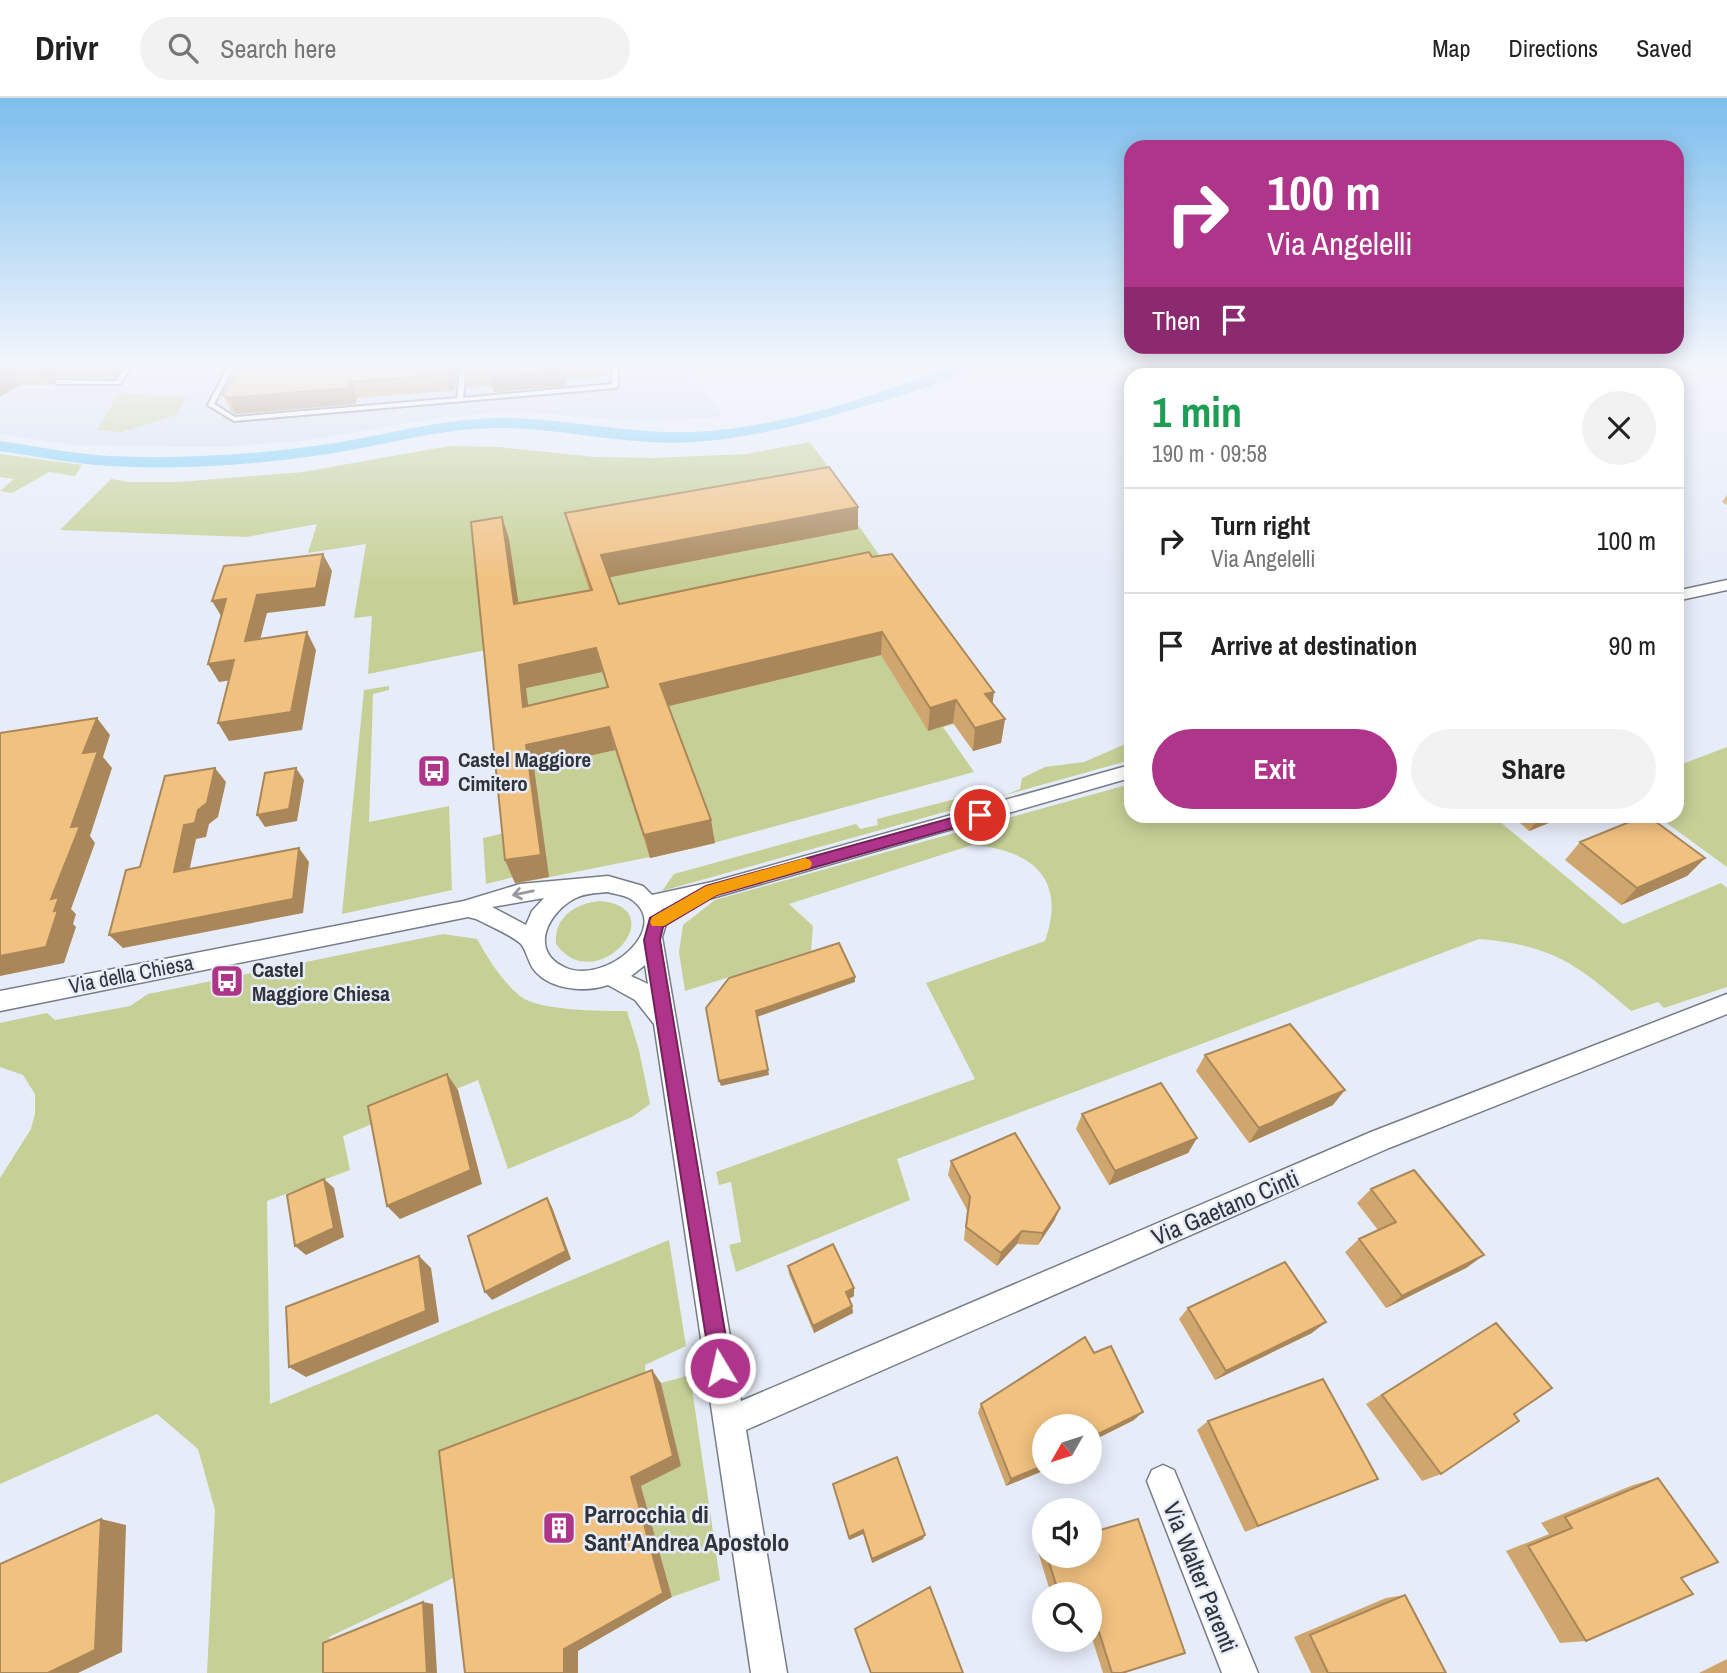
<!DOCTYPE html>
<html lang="en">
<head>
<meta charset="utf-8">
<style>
  :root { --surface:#fff; --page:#f2f2f2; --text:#222; --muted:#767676; --line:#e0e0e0; --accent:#ae358a }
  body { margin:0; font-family:"Archivo Narrow",sans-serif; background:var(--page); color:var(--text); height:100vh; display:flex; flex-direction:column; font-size:26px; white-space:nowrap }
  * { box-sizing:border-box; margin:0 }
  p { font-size:23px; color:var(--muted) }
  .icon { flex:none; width:38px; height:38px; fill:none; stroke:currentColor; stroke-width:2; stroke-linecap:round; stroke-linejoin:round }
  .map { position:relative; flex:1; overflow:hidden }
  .side { position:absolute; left:1124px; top:270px; width:560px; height:455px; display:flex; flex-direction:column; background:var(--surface); border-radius:21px; box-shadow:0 4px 18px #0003 }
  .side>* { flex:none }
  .top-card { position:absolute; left:1124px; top:42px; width:560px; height:214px; border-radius:21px; box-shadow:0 4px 18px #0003; background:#ae358a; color:#fff; overflow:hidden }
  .needle { width:46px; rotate:231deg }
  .fabs { position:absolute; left:1032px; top:1316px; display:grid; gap:14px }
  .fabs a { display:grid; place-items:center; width:70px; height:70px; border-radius:50%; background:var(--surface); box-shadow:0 4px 18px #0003; font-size:35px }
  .pin { position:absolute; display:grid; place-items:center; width:60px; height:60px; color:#fff; margin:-30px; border:4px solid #fff; border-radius:50%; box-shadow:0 2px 7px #0007 }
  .me { position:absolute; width:77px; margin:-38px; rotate:351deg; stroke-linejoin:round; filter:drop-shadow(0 0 5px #0008) }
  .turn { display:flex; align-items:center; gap:24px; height:147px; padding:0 28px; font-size:32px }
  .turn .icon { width:91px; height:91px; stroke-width:2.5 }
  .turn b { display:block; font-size:49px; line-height:60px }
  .then { display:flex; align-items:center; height:66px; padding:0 28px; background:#0003; gap:14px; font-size:26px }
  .round { display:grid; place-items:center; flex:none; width:74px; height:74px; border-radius:37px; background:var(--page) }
  .head { display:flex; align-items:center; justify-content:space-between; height:119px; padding:0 28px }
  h1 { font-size:42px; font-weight:700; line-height:52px; color:#1e9e55 }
  .primary-button { display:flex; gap:14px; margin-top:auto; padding:14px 28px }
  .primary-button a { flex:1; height:80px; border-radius:42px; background:var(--accent); color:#fff; font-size:28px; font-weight:700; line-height:80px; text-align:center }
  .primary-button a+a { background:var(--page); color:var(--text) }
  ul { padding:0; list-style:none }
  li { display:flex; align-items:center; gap:21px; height:105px; padding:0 28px; border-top:2px solid var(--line) }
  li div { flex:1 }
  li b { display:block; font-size:26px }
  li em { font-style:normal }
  header { display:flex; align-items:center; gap:42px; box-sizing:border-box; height:98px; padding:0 35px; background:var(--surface); border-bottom:2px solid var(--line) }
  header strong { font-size:33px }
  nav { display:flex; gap:38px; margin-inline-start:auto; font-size:24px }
  .search { width:490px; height:63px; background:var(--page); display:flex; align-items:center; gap:18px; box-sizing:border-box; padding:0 24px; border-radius:38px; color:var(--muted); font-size:26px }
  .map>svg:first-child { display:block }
  .built { fill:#d6def0 }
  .green { fill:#c6d096 }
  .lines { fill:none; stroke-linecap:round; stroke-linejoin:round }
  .canal { fill:#7ccef6; fill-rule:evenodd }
  .service-casing { stroke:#777d87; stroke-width:4 }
  .minor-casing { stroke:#777d87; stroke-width:3 }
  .service { fill:#fff; fill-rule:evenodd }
  .minor { fill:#fff; fill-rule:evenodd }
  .wall { fill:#cfa66e; fill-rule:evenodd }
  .shaded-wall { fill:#a9875a }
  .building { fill:#f1c180; stroke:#a9875a; stroke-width:2; fill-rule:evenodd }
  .oneway { stroke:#98999c }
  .route { fill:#ae358a; stroke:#71225a; stroke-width:2 }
  .slow { fill:#f59e0b }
  .labels { text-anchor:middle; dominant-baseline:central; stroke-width:5; stroke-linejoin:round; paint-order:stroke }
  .poi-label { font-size:21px; font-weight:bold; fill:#313338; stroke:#e6ecf8; text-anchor:start }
  .street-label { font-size:21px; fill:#313338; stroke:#e6ecf8 }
  .near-street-label { font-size:24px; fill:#313338; stroke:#e6ecf8 }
  .near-poi-label { font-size:24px; font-weight:bold; fill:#313338; stroke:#e6ecf8; text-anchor:start }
</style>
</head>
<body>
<header>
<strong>Drivr</strong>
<div class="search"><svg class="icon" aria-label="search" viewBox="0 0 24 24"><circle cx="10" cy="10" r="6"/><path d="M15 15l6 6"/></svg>Search here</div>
<nav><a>Map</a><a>Directions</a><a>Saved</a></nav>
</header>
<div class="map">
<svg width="1727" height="1575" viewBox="0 0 1727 1575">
  <rect width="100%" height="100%" fill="#e6ecf8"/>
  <path class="built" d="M0 265H685L723 319 633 323 512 313 433 321 303 343 219 349 72 347 0 336Z"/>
  <path class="green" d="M119 295 187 299 177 317 121 334 97 332Z
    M810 344 837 381 833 391 991 617 943 629 974 674 695 750 515 786 514 779 486 786 483 740 509 734 491 551 368 576 372 518 354 520 366 446 308 455 317 426 246 439 60 432 111 381 129 384H179L303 374 449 348 499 349 595 359 654 360 746 356Z
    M0 356 82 367 75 378 49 374 12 395 0 393 14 381 0 379Z
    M389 588V592L373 596 369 724 449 708 452 792 342 816 364 592Z
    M1130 644V662L1127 663 662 793 674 776 856 726 860 731 878 727 877 721 979 695 1005 697 1020 691 1022 680 1045 669 1084 664Z
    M1727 649V769L1657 718H1676L1677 668Z
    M1130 686V718H1493L1623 826 1721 785 1727 790V889L1664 910 1658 904 1631 913C1577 866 1552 847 1479 841L897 1061 910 1102 736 1174 729 1147 741 1144 731 1084 719 1087 716 1074 975 981 926 885 1045 843C1067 780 1032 752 972 747L789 806 813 828 811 853 685 893 679 854 683 827 715 802Z
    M599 803C677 809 595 902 556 846 554 819 575 806 599 803Z
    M443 836 477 841C489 862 501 882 520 898 538 913 602 913 627 913L639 952 650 1006 632 1019 508 1071 478 982 343 1038 350 1072 267 1103 270 1306 669 1142 686 1248 645 1267 646 1289 470 1472 329 1539 332 1575H207L215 1412 198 1351 157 1316 0 1386V1080L31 1031 35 1015V996L23 977 0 969V925L47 915 55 922 130 908 148 896Z
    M690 1277 720 1482 672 1499 641 1388 680 1368 661 1285Z"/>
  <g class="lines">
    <path class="canal" d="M958 265H978C965 278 914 293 895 299 830 319 763 339 694 344 627 349 561 329 494 330 436 331 378 349 321 357 252 367 180 372 110 368 74 366 36 358 0 353V343C36 348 73 356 110 358 180 361 252 357 321 347 378 339 435 322 493 320 560 318 626 337 693 334 780 330 878 298 958 265Z"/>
    <defs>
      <path id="service" d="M128 265H134L120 286H57L54 284 57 282 116 283Z
        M230 265H236L214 306 235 319 457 300 461 265H467L463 300 612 286V265H618V288L615 290 234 323 208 307Z"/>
      <path id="minor" d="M1727 482V492L1676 503V493Z
        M1130 667V680L712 800 662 811 666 826 662 839 741 1303 1371 1034 1727 896V916L1389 1050 746 1332 787 1575H751L654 926 635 902 608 887C584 895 547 892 532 869 528 862 525 849 520 845 507 835 490 828 476 821L468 819 0 913V893L464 803 520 786 608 778 643 788 652 797 712 784ZM608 794C614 796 623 797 629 800 676 828 605 889 564 869 528 852 549 813 576 800 586 795 597 795 608 794ZM544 800 532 813 526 827 492 809ZM645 867 648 886 631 878Z
        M1163 1367 1174 1372 1258 1575H1222L1147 1383 1152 1372Z"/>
    </defs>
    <use href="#service" class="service-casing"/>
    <use href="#minor" class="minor-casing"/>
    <use href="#service" class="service"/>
    <use href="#minor" class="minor"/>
  </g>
  <path class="wall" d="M0 265H126L115 280 57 279 50 287H20Z
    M242 265H459L455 291 450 293 357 300 355 306 236 316 231 314 223 297Z
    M463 265H609V278L566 282V288L494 294 492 288 467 290 462 274Z
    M1727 397V407L1722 404Z
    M858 409V431L609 479 619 506 872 459 994 594 992 605 1005 621 1001 645 973 653 953 625 928 633 881 557 668 608 715 745 650 760 615 652 534 670 549 779 515 785 505 762 502 419 509 441 518 505 589 492 571 437 565 415ZM602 574 607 589 528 608 526 590Z
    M1512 718H1566L1529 733Z
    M1580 744 1705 760 1687 778 1621 807 1565 762Z
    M1205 957 1333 1007 1249 1045 1196 973Z
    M1082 1016 1197 1040 1188 1055 1109 1087 1076 1031Z
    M951 1063 1060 1110 1054 1123 1038 1147 1017 1146 997 1168 964 1142 967 1112 948 1077Z
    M1371 1091 1484 1157 1466 1170 1386 1210 1345 1154 1359 1141 1378 1132 1357 1105Z
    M788 1168 854 1198 849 1201 852 1208 853 1215 814 1235 789 1176Z
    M1188 1210 1312 1235 1215 1282 1179 1221Z
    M1496 1225 1441 1376 1422 1383 1366 1306Z
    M981 1306 1134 1322 1096 1341 1045 1372 1006 1388 978 1315Z
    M1208 1323 1378 1381 1245 1434 1197 1332Z
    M1658 1380 1681 1480 1586 1543 1560 1545 1506 1453 1549 1436 1541 1425 1633 1387Z
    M833 1386 923 1441 872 1465 863 1436 849 1442Z
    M1045 1449V1458H1090L1122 1575H1103L1090 1534V1496H1051L1038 1454Z
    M1405 1497 1446 1575H1311L1294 1539 1386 1500Z
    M1727 1561V1575H1699Z"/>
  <path class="shaded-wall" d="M44 265H48L57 279 50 287 39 270Z
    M106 265H126L115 280Z
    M452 265H459L455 291 450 293 445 277Z
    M562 266 566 282V288L494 294 489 278Z
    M9 270 20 287 0 299V275Z
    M351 284 357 300 355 306 236 316 228 300Z
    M858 409V431L606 480 601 457Z
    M502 419 509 441 522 529 514 506Z
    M323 456 332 473 325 508 267 515 255 561 245 543 257 497Z
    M226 501 223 521 212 503Z
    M307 534 316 552 302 632 229 643 218 625Z
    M882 534 881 557 665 609 660 586Z
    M596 550 602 574 526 590 531 632 523 609 519 567Z
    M234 562 245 580 219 584 208 566Z
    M994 594 991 617 985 596Z
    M956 602 953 625 928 633 930 610Z
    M97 620 110 637 103 659 112 670 90 738 95 745 71 811 76 816 73 826 76 829 64 865 0 878V858L54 813 51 801 71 729 83 655Z
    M1005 621 1001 645 973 653 975 630Z
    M609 629 615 652 534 670 549 779 515 785 505 762 526 647Z
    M215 670 226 684 218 719 209 726 206 739 196 741 186 788 174 774 184 727 198 712Z
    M296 670 304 682 297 723 265 729 257 717Z
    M1541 718H1566L1529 733Z
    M711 722 715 745 650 760 644 737Z
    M299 750 309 764 303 815 123 850 109 837Z
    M1705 760 1687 778 1621 807 1637 790Z
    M855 879V884L757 919 756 913Z
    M768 972 769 977 721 988 719 983Z
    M447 976 458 992 482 1086 400 1121 387 1108Z
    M1345 992 1333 1007 1249 1045 1259 1030Z
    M1197 1040 1188 1055 1109 1087 1115 1073Z
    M324 1081 334 1090 344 1139 306 1157 295 1148Z
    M547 1100 552 1109 571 1161 492 1202 485 1194Z
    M1060 1110 1054 1123 1038 1147 1043 1135Z
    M1022 1133 1017 1146 997 1168 1001 1155Z
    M1484 1157 1466 1170 1386 1210 1402 1198Z
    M419 1158 431 1170 439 1224 306 1279 289 1269Z
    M854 1190V1198L846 1202V1194Z
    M852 1208 853 1215 814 1235 813 1228Z
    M1326 1224 1312 1235 1215 1282 1226 1273Z
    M652 1272 661 1285 681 1368 641 1388 672 1499 578 1553V1575H564V1551Z
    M1143 1314 1134 1322 1090 1344 1094 1338Z
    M1045 1367V1372L1006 1388 1011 1381Z
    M101 1421 126 1427 122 1554 78 1575H48Z
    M863 1432V1436L849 1442V1439Z
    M925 1437 923 1441 872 1465V1461Z
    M423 1504 433 1506 437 1575H426Z"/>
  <path class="building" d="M0 265H44L39 270H9L0 275Z
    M242 265H452L450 275 445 277 351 284 349 290 228 300 223 297Z
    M463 265H582L562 266V272L489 278 490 272 462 274Z
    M829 369 858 409 601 457 619 506 869 454 872 459 892 456 994 594 985 596 1005 621 975 630 956 602 930 610 882 534 660 586 711 722 644 737 609 629 526 647 541 757 505 762 471 424 502 419 514 506 592 492 565 415ZM596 550 608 589 523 609 519 567Z
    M323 456 316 490 257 497 245 543 307 534 291 614 218 625 234 562 208 566 226 501 212 503 224 468Z
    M97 620 83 655 98 653 71 729 80 728 51 801 59 799 54 813 58 812 46 849 0 858V635Z
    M215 670 207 705 198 712 195 725 184 727 174 774 299 750 293 801 109 837 126 772 140 769 165 678Z
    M296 670 289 711 257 717 265 675Z
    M1644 718H1648L1705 760 1637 790 1580 744Z
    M839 845 855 879 756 913 768 972 719 983 706 910 729 880Z
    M1290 926 1345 992 1259 1030 1205 957Z
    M447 976 471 1072 387 1108 368 1008Z
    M1161 985 1197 1040 1115 1073 1082 1016Z
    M1015 1035 1060 1110 1043 1135 1022 1133 1001 1155 966 1129 970 1099 951 1063Z
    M1414 1072 1484 1157 1402 1198 1359 1141 1396 1124 1371 1091Z
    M324 1081 334 1130 295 1148 287 1097Z
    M547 1100 566 1153 485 1194 468 1138Z
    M833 1146 854 1190 846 1194 852 1208 813 1228 788 1168Z
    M419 1158 426 1213 289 1269 286 1209Z
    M1285 1164 1326 1224 1226 1273 1188 1210Z
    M1496 1225 1552 1290 1514 1316 1519 1323 1441 1376 1382 1297Z
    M1085 1239 1094 1255 1111 1248 1143 1314 1094 1338 1097 1345 1090 1348V1328H1045V1367L1011 1381 981 1306Z
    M652 1272 673 1358 631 1379 663 1495 564 1551V1575H465L439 1353Z
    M1323 1281 1378 1381 1258 1428 1208 1323Z
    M897 1359 925 1437 872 1461 863 1432 849 1439 833 1386Z
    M1658 1380 1718 1464 1681 1480 1693 1496 1586 1543 1528 1448 1572 1430 1565 1419Z
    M101 1421 95 1552 48 1575H0V1466Z
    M1138 1421 1185 1555 1122 1575H1112L1092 1512H1090V1496H1059L1047 1458H1090V1435Z
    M930 1489 963 1575H871L855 1531Z
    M1405 1497 1446 1575H1328L1310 1537Z
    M423 1504 427 1575H323V1545Z"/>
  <defs><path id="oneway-shaft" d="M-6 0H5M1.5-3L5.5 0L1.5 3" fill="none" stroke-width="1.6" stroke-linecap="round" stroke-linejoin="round" transform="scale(1.75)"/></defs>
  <use class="oneway" href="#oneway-shaft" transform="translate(523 795) rotate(168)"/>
  <linearGradient id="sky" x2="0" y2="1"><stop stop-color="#7dbeee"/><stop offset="0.55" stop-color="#f4f6fc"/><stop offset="1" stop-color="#f4f6fc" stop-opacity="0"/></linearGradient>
  <rect width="1727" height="485" fill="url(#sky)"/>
  <path class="route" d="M980 712 985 713 987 717 985 721 717 797 663 829 660 842 731 1270 728 1278 720 1282 712 1278 644 842 650 820 706 788Z"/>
  <path class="slow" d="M805 760 810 762 812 766 810 770 717 797 664 828H652L650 824 652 819 706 788Z"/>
  <defs>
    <symbol id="bus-square" viewBox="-11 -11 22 22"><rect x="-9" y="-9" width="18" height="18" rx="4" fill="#ae358a" stroke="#e6ecf8"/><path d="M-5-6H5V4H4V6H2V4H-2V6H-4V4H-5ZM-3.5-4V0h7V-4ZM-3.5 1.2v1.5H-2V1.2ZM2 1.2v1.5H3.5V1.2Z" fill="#fff"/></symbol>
    <symbol id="building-square" viewBox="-11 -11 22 22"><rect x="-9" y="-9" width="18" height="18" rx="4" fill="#ae358a" stroke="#e6ecf8"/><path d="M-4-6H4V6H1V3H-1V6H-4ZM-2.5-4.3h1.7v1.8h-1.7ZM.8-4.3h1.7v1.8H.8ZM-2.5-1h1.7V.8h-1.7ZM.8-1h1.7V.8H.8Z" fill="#fff"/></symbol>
  </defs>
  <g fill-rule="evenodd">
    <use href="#bus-square" x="415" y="654" width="38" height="38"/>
    <use href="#bus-square" x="208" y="864" width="38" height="38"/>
    <use href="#building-square" x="540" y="1411" width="38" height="38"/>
  </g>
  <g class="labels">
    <g class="poi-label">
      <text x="458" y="661">Castel Maggiore<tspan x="458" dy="24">Cimitero</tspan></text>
      <text x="252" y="871">Castel<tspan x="252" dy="24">Maggiore Chiesa</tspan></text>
    </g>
    <g class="street-label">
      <text transform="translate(131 876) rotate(-11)">Via della Chiesa</text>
    </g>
    <g class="near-street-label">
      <text transform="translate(1225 1109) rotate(-23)">Via Gaetano Cinti</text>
      <text transform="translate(1201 1479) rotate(68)">Via Walter Parenti</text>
    </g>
    <g class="near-poi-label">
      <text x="584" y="1416">Parrocchia di<tspan x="584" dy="28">Sant'Andrea Apostolo</tspan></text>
    </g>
  </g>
</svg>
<div class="fabs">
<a><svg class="needle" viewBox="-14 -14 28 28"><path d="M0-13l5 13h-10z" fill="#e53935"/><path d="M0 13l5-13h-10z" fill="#767676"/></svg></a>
<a><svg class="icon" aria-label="sound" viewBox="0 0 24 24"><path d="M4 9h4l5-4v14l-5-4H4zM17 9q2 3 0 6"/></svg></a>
<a><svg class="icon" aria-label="search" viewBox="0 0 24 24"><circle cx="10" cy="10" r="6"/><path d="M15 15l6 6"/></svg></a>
</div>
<div class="pin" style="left:980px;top:717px;background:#d93025"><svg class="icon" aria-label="arrive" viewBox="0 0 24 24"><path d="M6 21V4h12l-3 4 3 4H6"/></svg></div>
<svg class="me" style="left:720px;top:1270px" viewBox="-20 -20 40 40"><circle r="17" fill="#ae358a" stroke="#fff" stroke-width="3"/><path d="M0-11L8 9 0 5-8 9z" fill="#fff"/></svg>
<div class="top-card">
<div class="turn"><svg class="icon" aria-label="right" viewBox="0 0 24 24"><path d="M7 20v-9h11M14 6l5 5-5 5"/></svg><div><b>100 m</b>Via Angelelli</div></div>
<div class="then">Then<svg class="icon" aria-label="arrive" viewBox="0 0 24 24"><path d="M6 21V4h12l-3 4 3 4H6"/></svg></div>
</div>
<section class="side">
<div class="head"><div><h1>1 min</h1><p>190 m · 09:58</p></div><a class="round"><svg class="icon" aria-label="close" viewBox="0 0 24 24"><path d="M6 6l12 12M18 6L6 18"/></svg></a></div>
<ul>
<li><svg class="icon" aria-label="right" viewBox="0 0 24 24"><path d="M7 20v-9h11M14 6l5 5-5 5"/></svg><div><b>Turn right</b><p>Via Angelelli</p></div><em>100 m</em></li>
<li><svg class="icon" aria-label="arrive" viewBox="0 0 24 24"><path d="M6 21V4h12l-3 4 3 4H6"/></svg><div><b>Arrive at destination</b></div><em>90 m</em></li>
</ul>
<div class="primary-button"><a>Exit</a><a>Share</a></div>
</section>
</div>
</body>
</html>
